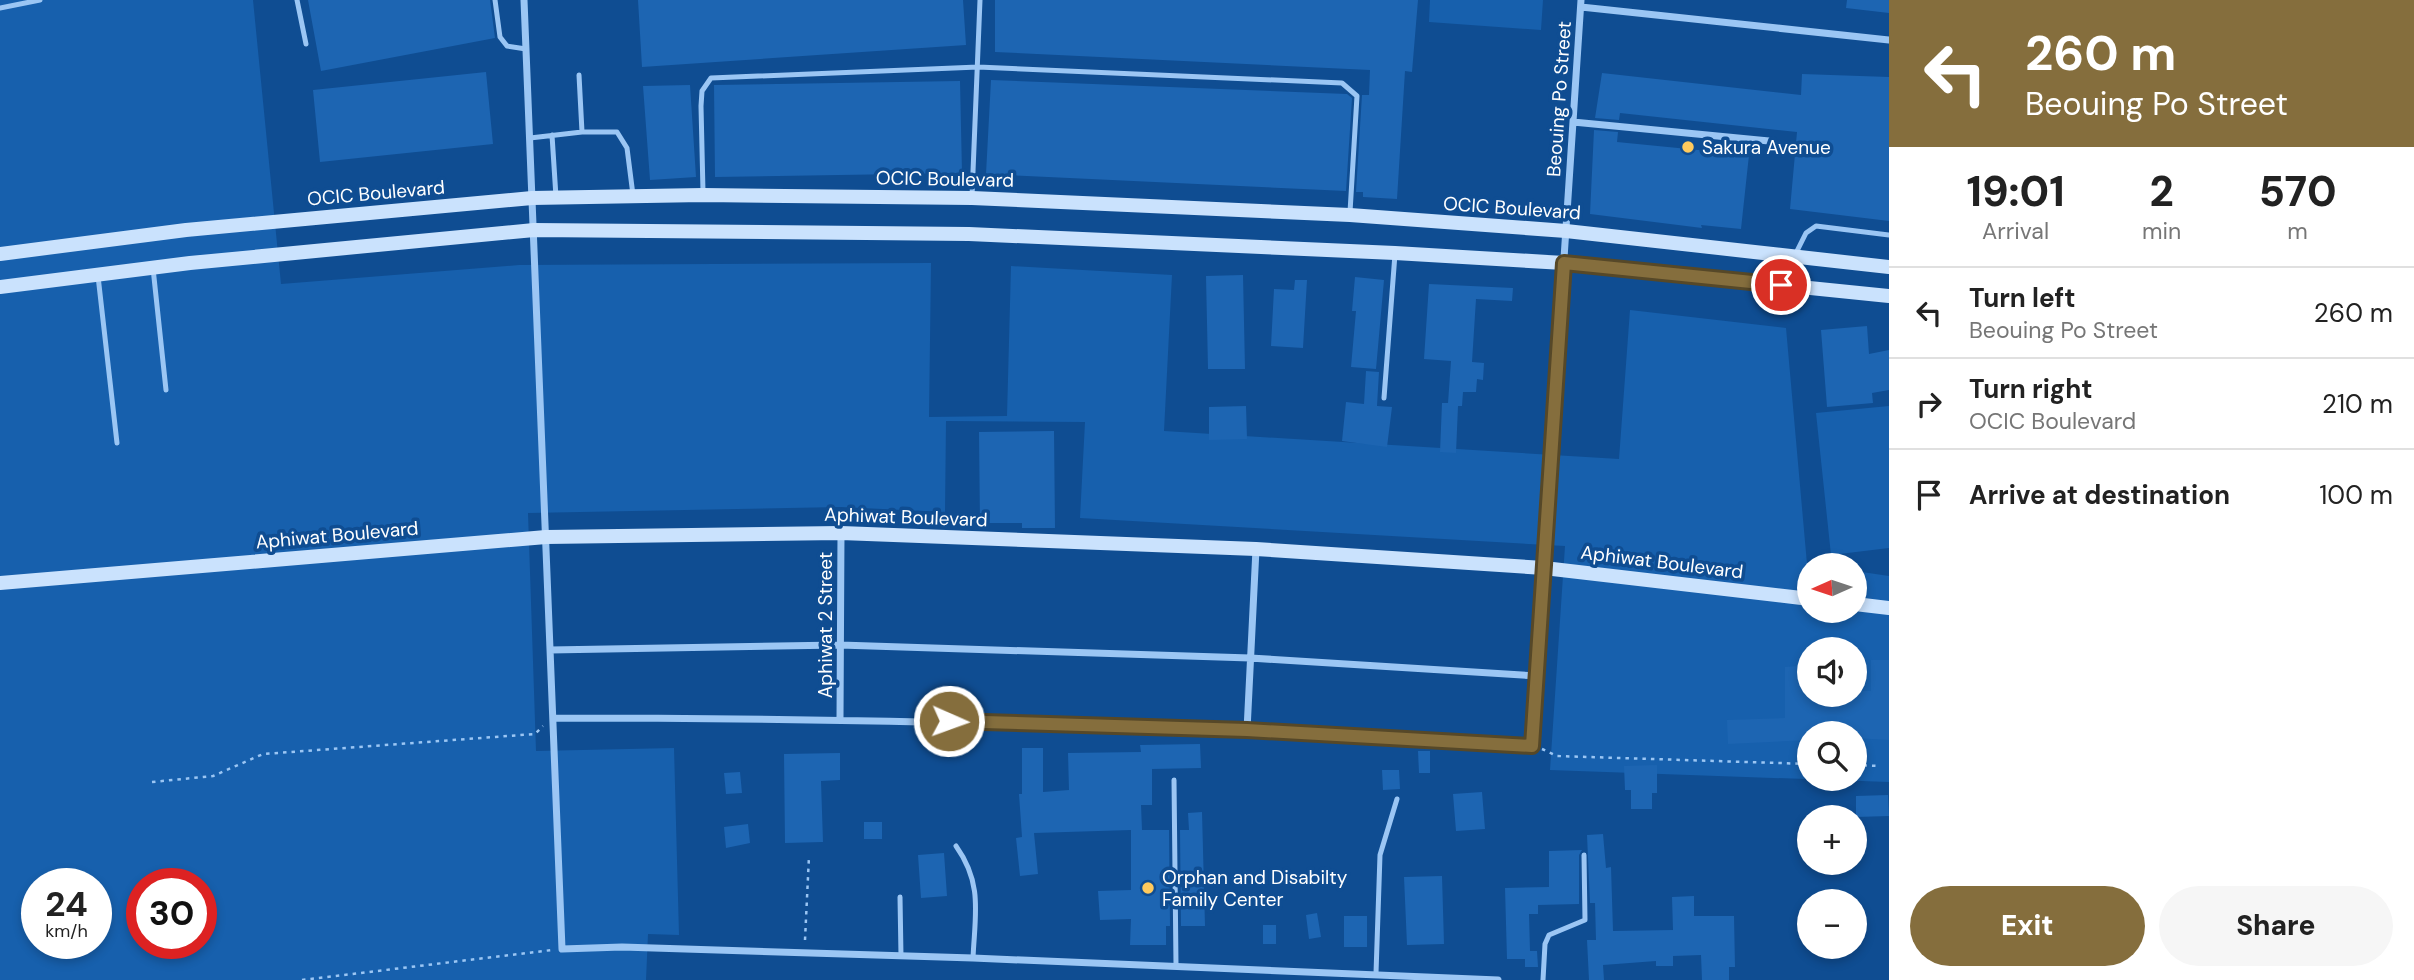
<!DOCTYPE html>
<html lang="en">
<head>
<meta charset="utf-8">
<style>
  :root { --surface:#fff; --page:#f6f6f6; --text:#222; --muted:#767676; --line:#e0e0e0; --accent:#856e3d }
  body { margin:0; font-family:"DM Sans",sans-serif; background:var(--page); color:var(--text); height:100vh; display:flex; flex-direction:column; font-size:26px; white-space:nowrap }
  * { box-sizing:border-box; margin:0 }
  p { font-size:23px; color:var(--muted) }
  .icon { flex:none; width:38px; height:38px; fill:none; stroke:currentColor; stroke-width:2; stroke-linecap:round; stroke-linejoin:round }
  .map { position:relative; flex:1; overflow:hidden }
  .drawer { display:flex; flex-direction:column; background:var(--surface); width:525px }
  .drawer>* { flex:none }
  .top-card { background:#856e3d; color:#fff; overflow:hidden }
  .needle { width:46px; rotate:267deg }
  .controls { position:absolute; left:1797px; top:553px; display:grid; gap:14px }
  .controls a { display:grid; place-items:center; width:70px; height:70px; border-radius:50%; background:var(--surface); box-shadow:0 4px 10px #0003; font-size:35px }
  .speed { position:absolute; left:21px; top:868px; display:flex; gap:14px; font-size:35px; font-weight:700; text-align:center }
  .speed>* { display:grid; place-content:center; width:91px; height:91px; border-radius:50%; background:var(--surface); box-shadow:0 4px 10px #0003; line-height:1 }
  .speed small { font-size:18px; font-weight:400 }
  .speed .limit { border:10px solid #d22; background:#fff; color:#111 }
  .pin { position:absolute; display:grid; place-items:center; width:60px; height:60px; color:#fff; margin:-30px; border:4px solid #fff; border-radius:50%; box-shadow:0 2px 7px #0007 }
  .me { position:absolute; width:77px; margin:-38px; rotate:92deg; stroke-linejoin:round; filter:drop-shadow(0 0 5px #0008) }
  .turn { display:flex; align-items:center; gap:24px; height:147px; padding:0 21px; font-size:32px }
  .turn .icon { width:91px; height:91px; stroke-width:2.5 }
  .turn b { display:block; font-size:49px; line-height:60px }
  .eta { display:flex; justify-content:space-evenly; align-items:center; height:119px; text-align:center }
  .eta b { font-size:42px; font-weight:800; line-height:49px }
  .primary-button { display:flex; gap:14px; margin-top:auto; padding:14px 21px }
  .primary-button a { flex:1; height:80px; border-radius:42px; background:var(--accent); color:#fff; font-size:28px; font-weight:800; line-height:80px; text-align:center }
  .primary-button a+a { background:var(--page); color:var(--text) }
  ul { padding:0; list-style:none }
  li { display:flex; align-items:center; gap:21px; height:91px; padding:0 21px; border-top:2px solid var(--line) }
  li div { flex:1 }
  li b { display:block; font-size:26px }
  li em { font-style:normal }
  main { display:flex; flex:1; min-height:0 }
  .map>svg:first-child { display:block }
  .green { fill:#1760ad; fill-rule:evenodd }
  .building { fill:#1d65b2 }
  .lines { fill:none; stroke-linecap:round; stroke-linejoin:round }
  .path { stroke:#9bc6f4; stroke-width:2.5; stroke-dasharray:3.5 5; stroke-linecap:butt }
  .lane { stroke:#9bc6f4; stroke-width:5 }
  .street { stroke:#9bc6f4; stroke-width:7 }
  .secondary { stroke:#cae2fd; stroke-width:14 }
  .route-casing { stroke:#564828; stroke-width:18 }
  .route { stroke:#856e3d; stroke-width:12 }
  .poi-dot { fill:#ffca5d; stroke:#0f4d92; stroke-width:2.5 }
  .labels { text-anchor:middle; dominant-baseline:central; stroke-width:7; stroke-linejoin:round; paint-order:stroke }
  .street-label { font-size:19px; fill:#fff; stroke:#0f4d92 }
  .poi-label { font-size:19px; fill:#fff; stroke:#0f4d92; text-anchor:start }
</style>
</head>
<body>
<main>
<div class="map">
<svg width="1889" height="980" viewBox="0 0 1889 980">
  <rect width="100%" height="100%" fill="#0f4d92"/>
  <path class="green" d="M0 0H253L281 284 519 265 931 263 929 417 1007 416 1011 266 1172 275 1164 431 1619 459 1630 310 1786 328 1807 564 1814 565H1810V611H1855V571L1889 576V782L1550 770 1565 546 1080 518 1085 422 946 421 945 512 841 507 528 513 536 751 674 748 679 935 648 934 646 980H0ZM1810 649H1855V695H1810ZM1810 733H1855V779H1810ZM37 884H96V943H37ZM142 884H201V943H142Z
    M1430 0H1543L1541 30 1429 22Z
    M1889 406V548L1831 555 1816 413Z"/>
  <path class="building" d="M308 0H490L495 38 321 71Z
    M638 0H963L966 45 642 67Z
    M995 0H1418L1412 72 1405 71 1397 199 1363 197V192H1356L1362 95H1369L1370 70 995 52Z
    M1847 0H1889V13L1846 8Z
    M486 72 493 144 320 162 313 90Z
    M1602 73 1801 95 1802 74 1889 77V221L1790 209 1797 132 1620 113 1619 120 1595 118Z
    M991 80 1347 94 1352 98 1346 191 986 174Z
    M960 81 962 173 715 177 714 85Z
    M690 85 696 177 650 180 643 86Z
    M1594 130 1618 132 1617 142 1749 155 1741 229 1701 225 1702 228 1590 214Z
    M1243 275 1245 369H1208L1206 276Z
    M1355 277 1384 280 1376 369 1351 367 1356 311H1352Z
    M1295 280H1307L1303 348 1271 346 1274 289 1294 290Z
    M1429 284 1513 288 1512 301 1476 299 1472 362 1484 363 1483 380 1477 379 1476 392H1463L1462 406H1458L1456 453 1440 452 1442 403H1448L1451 361 1424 359Z
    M1867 326 1869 354 1889 350V390L1872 393 1873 403 1827 407 1821 330Z
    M1366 371 1379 372 1377 406 1392 407 1387 447 1342 441 1346 402 1364 404Z
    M1246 406 1247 439 1209 440V407Z
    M1054 431 1055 528H1022V523H980L979 432Z
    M1871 660H1889V740L1855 738V733H1810V740L1728 744 1727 720 1785 718V667L1810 665V695H1855V691H1871Z
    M1200 744 1201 768 1152 769V805H1141L1142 830H1169L1170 926H1166V945H1130L1131 919 1100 920 1098 891 1131 890V830L1034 833 1038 874 1020 876 1016 838 1022 837 1019 794H1022V748H1043V792L1069 790 1068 753 1141 752 1140 745Z
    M1418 751H1430V773H1419Z
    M840 753V780L821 781 823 842 785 843 784 754Z
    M1657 765V793H1652V809H1631V790H1625L1624 766Z
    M1382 770H1399L1400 789 1383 790Z
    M740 772 742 793 726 794 724 773Z
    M1482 792 1485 829 1456 831 1453 794Z
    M1888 795 1889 816 1856 817V796Z
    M1202 812 1205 926H1181L1180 830H1189L1188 813Z
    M864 822H882V839H864Z
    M748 824 750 843 726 848 724 827Z
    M1603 834 1606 868 1611 867 1613 931 1673 930 1672 897 1694 896V916H1734L1735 967H1729V980H1702L1701 955 1673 956V966H1656V961L1603 965 1604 980H1589L1587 940H1596L1595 903H1590L1587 835Z
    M1582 850 1579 855V904L1538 905V914H1529L1530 951H1537L1538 967H1525V959H1507L1505 888 1549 887V851Z
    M944 853 947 896 921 898 918 855Z
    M1442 876 1444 944 1407 945 1404 877Z
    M1317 913 1321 937 1309 939 1306 915Z
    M1344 916H1367V947H1344Z
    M1263 925H1276V944H1263Z"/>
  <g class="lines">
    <path class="path" d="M1542 749 1557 756 1810 764
      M1855 765 1879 766
      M152 782 213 776 263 754 535 734 543 726
      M805 940 809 856
      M302 980 552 950"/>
    <path class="lane" d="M297 0 306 44
      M495 0 500 37 507 46 526 49
      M0 8 40 0
      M582 132H617L627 148 633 195
      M552 135 556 197
      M530 138 582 132 579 75
      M703 192 701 106 702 91 711 78 978 67 1342 83 1357 96 1350 212
      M972 196 980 0
      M1796 253 1806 233 1816 226 1889 235
      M153 268 166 390
      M98 276 117 443
      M1384 398 1395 254
      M1174 780 1176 965
      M956 846C983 884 975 914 973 958
      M900 897 901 956
      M1376 973 1380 855 1397 799
      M1543 980 1545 944 1549 935 1585 920 1584 855"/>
    <path class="street" d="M524 0 562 949 622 947 973 958 1498 980
      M1581 7 1889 40
      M1573 122 1769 141
      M550 650 840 645 1250 658 1537 676
      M553 718C880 718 1206 728 1532 745L1581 0
      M840 718 841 533
      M1247 730 1256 549"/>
    <path class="secondary" d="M0 254 186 230 532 198 703 195 972 198 1350 215 1566 231 1889 267
      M0 287 190 263 534 230 969 234 1395 253 1564 263 1889 296
      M0 583 546 537 841 533 1256 549 1544 568 1810 599
      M1855 604 1889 608"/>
  </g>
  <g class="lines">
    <defs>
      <path id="route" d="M949 721 1247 730 1532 746 1564 263 1781 285"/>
    </defs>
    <use href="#route" class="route-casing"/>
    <use href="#route" class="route"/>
  </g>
  <g class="poi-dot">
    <circle cx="1688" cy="147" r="7"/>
    <circle cx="1148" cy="888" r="7"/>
  </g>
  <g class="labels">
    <g class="street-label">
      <text transform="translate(1559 99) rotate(-86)">Beouing Po Street</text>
      <text transform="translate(945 179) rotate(1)">OCIC Boulevard</text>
      <text transform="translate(376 193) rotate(-5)">OCIC Boulevard</text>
      <text transform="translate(1512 208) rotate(4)">OCIC Boulevard</text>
      <text transform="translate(906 517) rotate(2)">Aphiwat Boulevard</text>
      <text transform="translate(337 535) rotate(-5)">Aphiwat Boulevard</text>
      <text transform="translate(1662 562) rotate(7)">Aphiwat Boulevard</text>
      <text transform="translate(825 625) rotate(-90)">Aphiwat 2 Street</text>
    </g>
    <g class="poi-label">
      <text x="1702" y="147">Sakura Avenue</text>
      <text x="1162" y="877">Orphan and Disabilty<tspan x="1162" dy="22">Family Center</tspan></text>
    </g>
  </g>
</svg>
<div class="controls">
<a><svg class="needle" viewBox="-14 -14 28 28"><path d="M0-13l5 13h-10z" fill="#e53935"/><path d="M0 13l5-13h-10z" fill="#767676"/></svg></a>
<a><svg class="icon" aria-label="sound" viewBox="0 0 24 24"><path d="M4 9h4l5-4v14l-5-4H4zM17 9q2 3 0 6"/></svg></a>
<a><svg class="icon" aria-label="search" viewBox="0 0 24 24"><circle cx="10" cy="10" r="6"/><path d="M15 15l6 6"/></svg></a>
<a>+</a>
<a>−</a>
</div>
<div class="speed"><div>24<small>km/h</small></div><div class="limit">30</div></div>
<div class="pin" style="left:1781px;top:285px;background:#d93025"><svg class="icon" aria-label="arrive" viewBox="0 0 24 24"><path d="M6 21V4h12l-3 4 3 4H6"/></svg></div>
<svg class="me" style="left:949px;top:721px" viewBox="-20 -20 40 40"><circle r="17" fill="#856e3d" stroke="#fff" stroke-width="3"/><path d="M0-11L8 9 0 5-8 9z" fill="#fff"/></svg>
</div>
<section class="drawer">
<div class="top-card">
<div class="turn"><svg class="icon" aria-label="left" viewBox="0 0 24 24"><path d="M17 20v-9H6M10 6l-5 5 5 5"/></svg><div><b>260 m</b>Beouing Po Street</div></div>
</div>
<div class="eta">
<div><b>19:01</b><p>Arrival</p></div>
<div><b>2</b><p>min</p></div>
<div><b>570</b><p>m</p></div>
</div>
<ul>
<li><svg class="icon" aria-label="left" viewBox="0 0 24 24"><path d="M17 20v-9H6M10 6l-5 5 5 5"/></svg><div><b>Turn left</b><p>Beouing Po Street</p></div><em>260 m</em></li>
<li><svg class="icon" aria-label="right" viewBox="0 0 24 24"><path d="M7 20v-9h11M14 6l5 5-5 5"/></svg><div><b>Turn right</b><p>OCIC Boulevard</p></div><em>210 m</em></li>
<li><svg class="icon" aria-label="arrive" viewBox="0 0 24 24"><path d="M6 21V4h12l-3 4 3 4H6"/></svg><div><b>Arrive at destination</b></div><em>100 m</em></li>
</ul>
<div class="primary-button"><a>Exit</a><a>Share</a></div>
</section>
</main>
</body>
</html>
